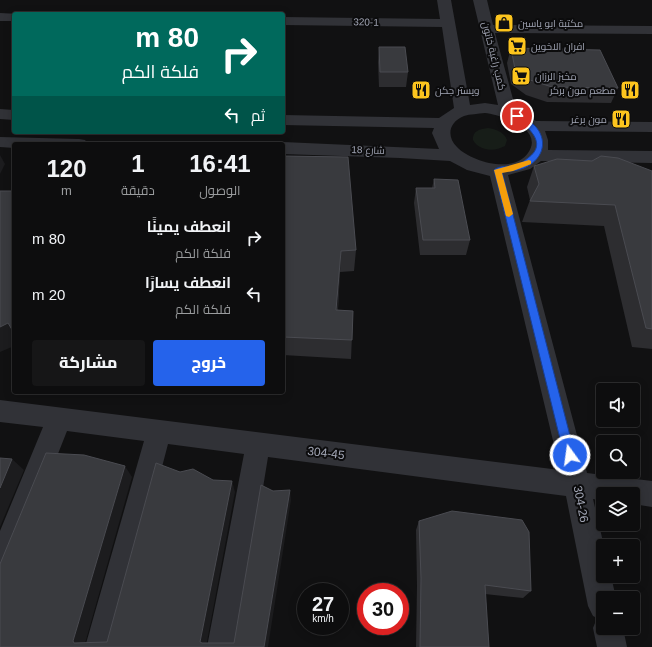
<!DOCTYPE html>
<html lang="ar">
<head>
<meta charset="utf-8">
<style>
  :root { --surface:#0d0d0e; --page:#161617; --text:#f1f3f6; --muted:#9a9c9e; --line:#2d2d2e; --accent:#2563eb }
  body { margin:0; font-family:Helvetica,Cairo,sans-serif; background:var(--page); color:var(--text); direction:rtl; height:100vh; display:flex; flex-direction:column; font-size:15px; white-space:nowrap }
  * { box-sizing:border-box; margin:0 }
  p { font-size:13px; color:var(--muted) }
  .icon { flex:none; width:22px; height:22px; fill:none; stroke:currentColor; stroke-width:2; stroke-linecap:round; stroke-linejoin:round }
  .map { position:relative; flex:1; overflow:hidden; direction:ltr }
  .drawer { position:absolute; left:12px; top:142px; width:273px; height:252px; display:flex; flex-direction:column; background:var(--surface); border-radius:4px; box-shadow:0 2px 10px #0003,0 0 0 1px var(--line); direction:rtl }
  .drawer>* { flex:none }
  .guide { position:absolute; left:12px; top:12px; width:273px; height:122px; border-radius:4px; box-shadow:0 2px 10px #0003,0 0 0 1px var(--line); direction:rtl; background:#00695c; color:#fff; overflow:hidden }
  .fabs { position:absolute; left:596px; top:383px; display:grid; gap:8px }
  .fabs a { display:grid; place-items:center; width:44px; height:44px; border-radius:4px; background:var(--surface); box-shadow:0 2px 10px #0003,0 0 0 1px var(--line); font-size:20px }
  .speed { position:absolute; left:297px; top:583px; display:flex; gap:8px; font-size:20px; font-weight:700; text-align:center }
  .speed>* { display:grid; place-content:center; width:52px; height:52px; border-radius:50%; background:var(--surface); box-shadow:0 2px 10px #0003,0 0 0 1px var(--line); line-height:1 }
  .speed small { font-size:10px; font-weight:400 }
  .speed .limit { border:6px solid #d22; background:#fff; color:#111 }
  .pin { position:absolute; display:grid; place-items:center; width:34px; height:34px; color:#fff; margin:-17px; border:2px solid #fff; border-radius:50%; box-shadow:0 1px 4px #0007 }
  .me { position:absolute; width:44px; margin:-22px; rotate:346deg; stroke-linejoin:round; filter:drop-shadow(0 0 3px #0008) }
  .turn { display:flex; align-items:center; gap:14px; height:84px; padding:0 20px; font-size:18px }
  .turn .icon { width:52px; height:52px; stroke-width:2.5 }
  .turn b { display:block; font-size:28px; line-height:34px }
  .then { display:flex; align-items:center; height:38px; padding:0 20px; background:#0003; gap:8px; font-size:15px }
  .eta { display:flex; justify-content:space-evenly; align-items:center; height:68px; text-align:center }
  .eta b { font-size:24px; font-weight:800; line-height:28px }
  .primary-button { display:flex; gap:8px; margin-top:auto; padding:8px 20px }
  .primary-button a { flex:1; height:46px; border-radius:4px; background:var(--accent); color:#fff; font-size:16px; font-weight:800; line-height:46px; text-align:center }
  .primary-button a+a { background:var(--page); color:var(--text) }
  ul { padding:0; list-style:none }
  li { display:flex; align-items:center; gap:12px; height:56px; padding:0 20px }
  li div { flex:1 }
  li b { display:block; font-size:15px }
  li em { font-style:normal }
  .map>svg:first-child { display:block }
  .green { fill:#171d18 }
  .lines { fill:none; stroke-linecap:round; stroke-linejoin:round }
  .minor { fill:#313237; fill-rule:evenodd }
  .wall { fill:#2d2d30 }
  .shaded-wall { fill:#1c1c1e }
  .building { fill:#393a3e; stroke:#4a4b51 }
  .route { fill:#2563eb; stroke:#184099 }
  .slow { fill:#f59e0b }
  .labels { text-anchor:middle; dominant-baseline:central; stroke-width:4; stroke-linejoin:round; paint-order:stroke }
  .far-street-label { font-size:10px; fill:#a1a5b4; stroke:#0c0c0d }
  .far-poi-label { font-size:10px; fill:#a1a5b4; stroke:#0c0c0d; text-anchor:start }
  .street-label { font-size:12px; fill:#a1a5b4; stroke:#0c0c0d }
</style>
</head>
<body>
<div class="map">
<svg width="652" height="647" viewBox="0 0 652 647">
  <rect width="100%" height="100%" fill="#111112"/>
  <path class="green" d="M488 128C496 129 504 132 507 140L505 146C494 152 479 151 473 140 472 131 480 129 488 128Z"/>
  <g class="lines">
    <path class="minor" d="M437 0H451L470 105 485 103 498 105 473 0H487L493 25 652 26V34L495 33 516 110 536 121 652 122V132L545 131 548 140V150L652 151V163L541 161 530 169 508 175 587 473 652 481V507L633 504V494H603V501L593 499 604 546 603 576H611L616 598H603V628H623L627 647H597L593 628 597 618 593 616 588 606 566 496 268 457 237 647H207L244 454 168 444 115 647H85L144 441 67 431 10 575 0 579V531L43 427 0 422V400L560 470 490 176 467 170 450 161 400 158 283 154V144H277L283 142 439 149 432 133 434 128 283 125V115L439 118 454 108 442 27 283 25V17L440 19ZM485 113C501 115 545 129 528 153 514 174 471 162 457 147 446 136 449 122 464 116 470 114 478 114 485 113Z
      M0 13 19 14H14V21H0Z
      M0 109 14 110V120L0 119Z
      M0 137 79 139 85 140 88 144H14V148L0 147Z"/>
  </g>
  <path class="wall" d="M379 47 408 72 406 87H379L378 62Z
    M511 48 618 88 611 103 547 102 526 95 511 84 507 63Z
    M283 156 356 250 354 271 340 272 338 310 353 311 351 359 283 355Z
    M534 166 652 171V349L632 347 604 226 522 222 530 200 527 187Z
    M434 179 470 240 466 255H420L414 203 416 188H432Z
    M419 521 531 591 523 598 485 594 489 647H416L417 586 416 530Z"/>
  <path class="shaded-wall" d="M0 155 5 164 0 174Z
    M341 251 340 272 336 329V310Z
    M8 323 14 331V346L0 352V327Z
    M12 459 24 470 0 527V488Z
    M125 466 132 477 84 647 74 643 73 641Z
    M232 481 235 492 206 647 200 642Z
    M290 490 291 500 268 647H264Z"/>
  <path class="building" d="M379 47H405L408 72H380Z
    M511 48 600 50 618 88 552 87 530 80 515 69Z
    M197 143 219 144H197Z
    M283 156 348 157 356 250 341 251 336 310 353 311 352 340 283 337Z
    M601 156 618 158 652 171V329L646 328 615 205 530 201 539 184 534 166 557 159 592 161Z
    M434 179 458 180 470 240H423L416 188H435Z
    M0 191H14V333L8 323 0 327Z
    M46 453 84 455 125 466 73 641 74 643 107 642 156 463 180 472 193 469 213 480 232 481 200 642 202 643H234L261 485 273 491 290 490 264 647H0V564Z
    M0 458 12 459 0 488Z
    M452 511 522 520 529 532 531 591 485 585 489 647H420L421 578 419 521Z"/>
  <path class="route" d="M514 115C520 114 523 117 528 120 549 134 547 158 524 168 517 171 509 171 502 172L575 455 573 458 570 460 566 458 564 455 494 170C500 165 510 167 518 165 522 163 525 160 528 158 549 143 527 126 514 117Z"/>
  <path class="slow" d="M529 160 531 161V164L513 171 502 173 513 214 509 217 506 216 494 170Z"/>
  <defs>
    <symbol id="shop-square" viewBox="-11 -11 22 22"><rect x="-9" y="-9" width="18" height="18" rx="4" fill="#fdc51e" stroke="#0c0c0d"/><path d="M-5-2.5h2.3a2.7 3.5 0 0 1 5.4 0H5L5.5 6h-11ZM-1.5-2.5h3a1.5 2.3 0 0 0-3 0Z" fill="#111"/></symbol>
    <symbol id="supermarket-square" viewBox="-11 -11 22 22"><rect x="-9" y="-9" width="18" height="18" rx="4" fill="#fdc51e" stroke="#0c0c0d"/><path d="M-6-5.5h2.5l.6 2H6L4.5 2H-2.5L-4.4-4H-6ZM-1.5 3.2a1.3 1.3 0 1 0 .1 0ZM3 3.2a1.3 1.3 0 1 0 .1 0Z" fill="#111"/></symbol>
    <symbol id="restaurant-square" viewBox="-11 -11 22 22"><rect x="-9" y="-9" width="18" height="18" rx="4" fill="#fdc51e" stroke="#0c0c0d"/><path d="M-5-6h1v4h1v-4h1v4h1v-4h1v5L-1.5 .5V6h-2V.5L-5-1ZM5-6V6H3V1.5H1.5Q1.5-4 5-6Z" fill="#111"/></symbol>
  </defs>
  <g fill-rule="evenodd">
    <use href="#shop-square" x="493" y="12" width="22" height="22"/>
    <use href="#supermarket-square" x="506" y="35" width="22" height="22"/>
    <use href="#supermarket-square" x="510" y="65" width="22" height="22"/>
    <use href="#restaurant-square" x="410" y="79" width="22" height="22"/>
    <use href="#restaurant-square" x="619" y="79" width="22" height="22"/>
    <use href="#restaurant-square" x="610" y="108" width="22" height="22"/>
  </g>
  <g class="labels">
    <g class="far-street-label">
      <text transform="translate(366 22) rotate(1)">320-1</text>
      <text transform="translate(494 56) rotate(76)">كمب راغبة خاتون</text>
      <text transform="translate(368 150) rotate(2)">شارع 18</text>
    </g>
    <g class="far-poi-label">
      <text x="518" y="23">مكتبة ابو ياسين</text>
      <text x="531" y="46">افران الاخوين</text>
      <text x="535" y="76">مخبز الرزان</text>
      <text x="435" y="90">ويستر جكن</text>
      <text x="616" y="90" text-anchor="end">مطعم مون بركر</text>
      <text x="607" y="119" text-anchor="end">مون برغر</text>
    </g>
    <g class="street-label">
      <text transform="translate(326 453) rotate(7)">304-45</text>
      <text transform="translate(581 504) rotate(79)">304-26</text>
    </g>
  </g>
</svg>
<div class="fabs">
<a><svg class="icon" aria-label="sound" viewBox="0 0 24 24"><path d="M4 9h4l5-4v14l-5-4H4zM17 9q2 3 0 6"/></svg></a>
<a><svg class="icon" aria-label="search" viewBox="0 0 24 24"><circle cx="10" cy="10" r="6"/><path d="M15 15l6 6"/></svg></a>
<a><svg class="icon" aria-label="layers" viewBox="0 0 24 24"><path d="M12 4l9 5-9 5-9-5zM3 14l9 5 9-5"/></svg></a>
<a>+</a>
<a>−</a>
</div>
<div class="speed"><div>27<small>km/h</small></div><div class="limit">30</div></div>
<div class="pin" style="left:517px;top:116px;background:#d93025"><svg class="icon" aria-label="arrive" viewBox="0 0 24 24"><path d="M6 21V4h12l-3 4 3 4H6"/></svg></div>
<svg class="me" style="left:570px;top:455px" viewBox="-20 -20 40 40"><circle r="17" fill="#2563eb" stroke="#fff" stroke-width="3"/><path d="M0-11L8 9 0 5-8 9z" fill="#fff"/></svg>
<div class="guide">
<div class="turn"><svg class="icon" aria-label="right" viewBox="0 0 24 24"><path d="M7 20v-9h11M14 6l5 5-5 5"/></svg><div><b>80 m</b>فلكة الكم</div></div>
<div class="then">ثم<svg class="icon" aria-label="left" viewBox="0 0 24 24"><path d="M17 20v-9H6M10 6l-5 5 5 5"/></svg></div>
</div>
<section class="drawer">
<div class="eta">
<div><b>16:41</b><p>الوصول</p></div>
<div><b>1</b><p>دقيقة</p></div>
<div><b>120</b><p>m</p></div>
</div>
<ul>
<li><svg class="icon" aria-label="right" viewBox="0 0 24 24"><path d="M7 20v-9h11M14 6l5 5-5 5"/></svg><div><b>انعطف يمينًا</b><p>فلكة الكم</p></div><em>80 m</em></li>
<li><svg class="icon" aria-label="left" viewBox="0 0 24 24"><path d="M17 20v-9H6M10 6l-5 5 5 5"/></svg><div><b>انعطف يسارًا</b><p>فلكة الكم</p></div><em>20 m</em></li>
</ul>
<div class="primary-button"><a>خروج</a><a>مشاركة</a></div>
</section>
</div>
</body>
</html>
